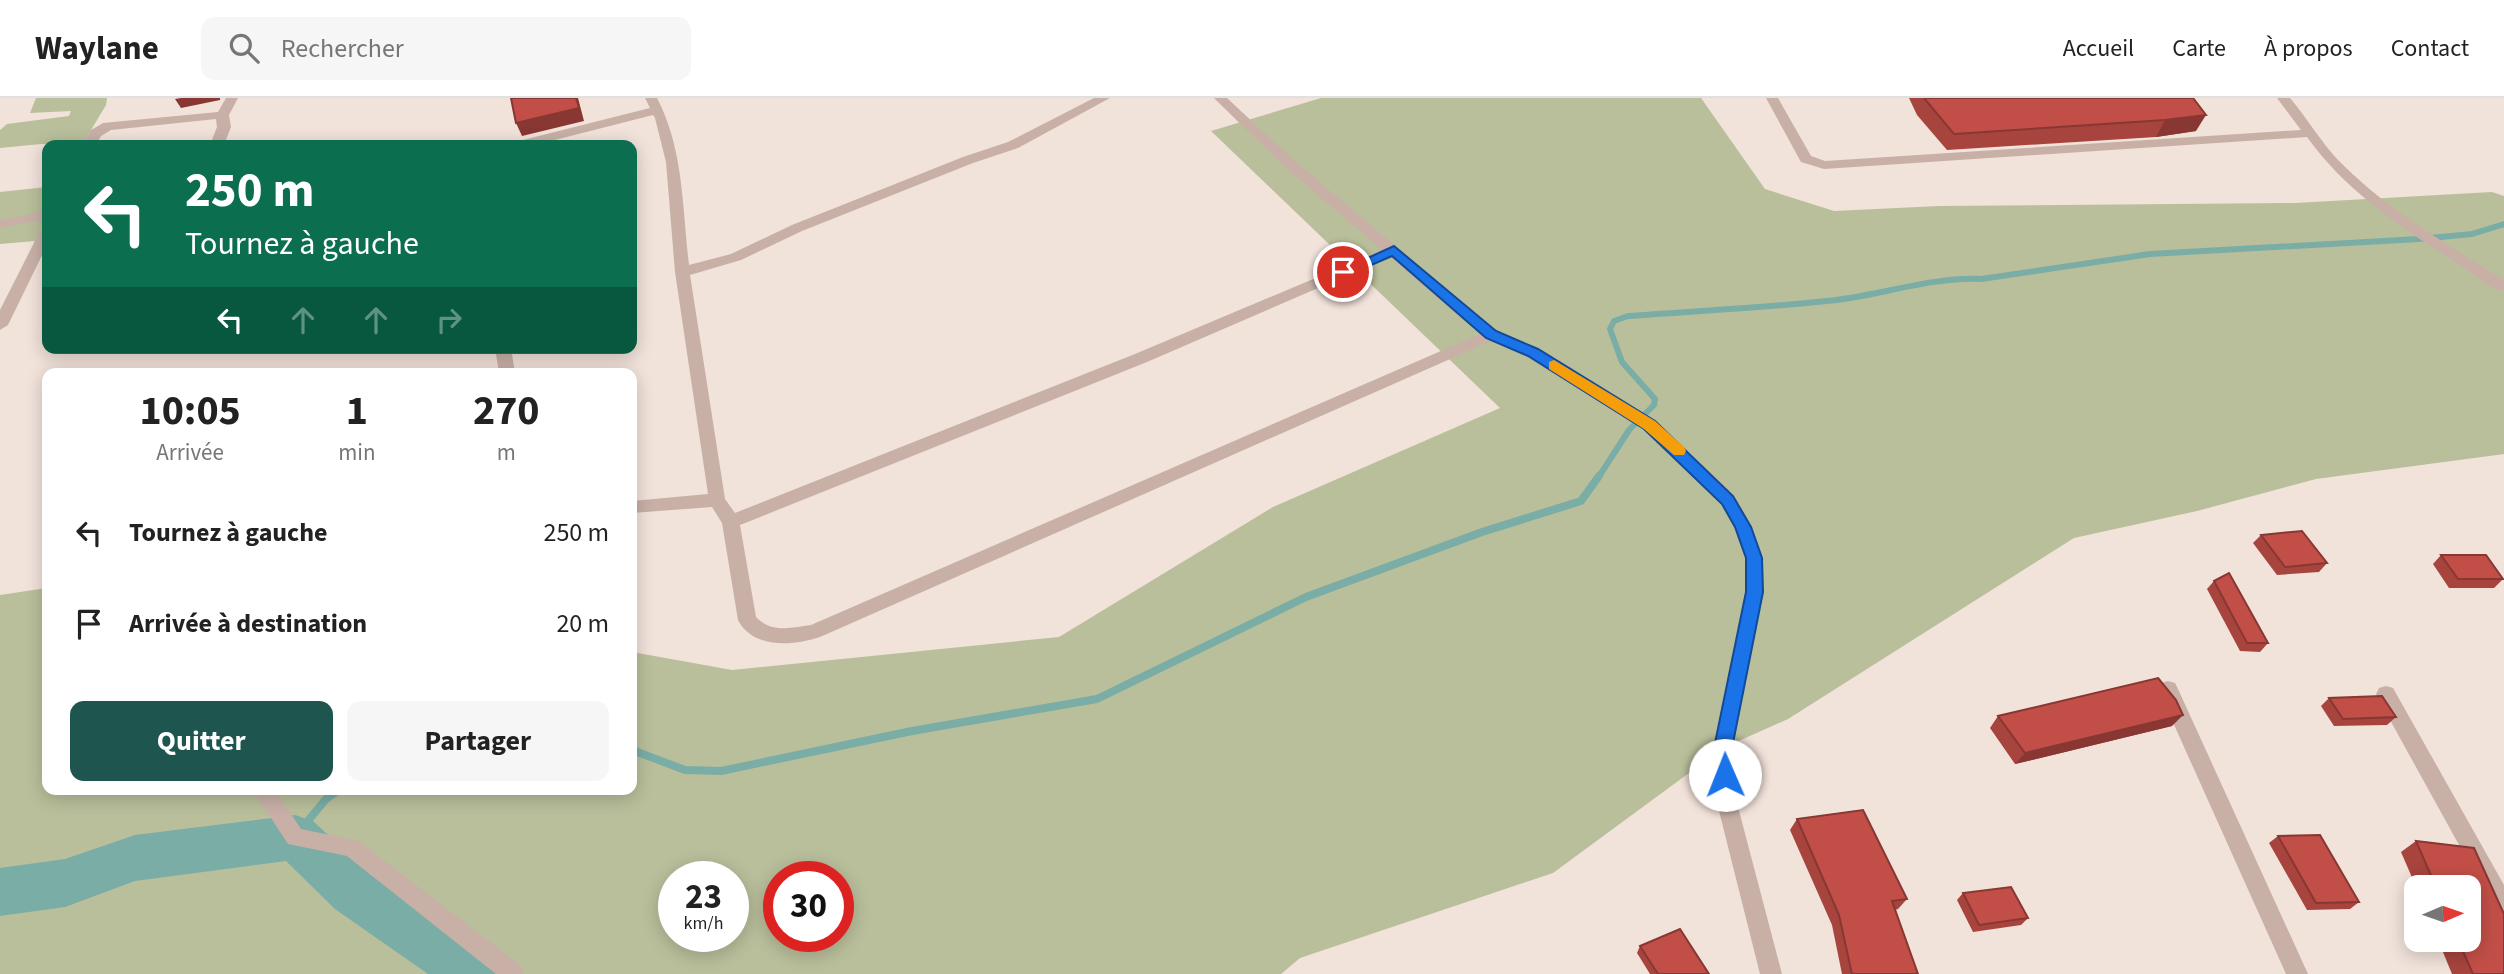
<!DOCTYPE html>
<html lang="fr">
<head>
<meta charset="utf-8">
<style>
  :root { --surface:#fff; --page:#f6f6f6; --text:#222; --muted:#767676; --line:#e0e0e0; --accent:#1e554f }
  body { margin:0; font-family:"Source Sans 3",sans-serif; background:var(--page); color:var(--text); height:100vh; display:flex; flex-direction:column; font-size:26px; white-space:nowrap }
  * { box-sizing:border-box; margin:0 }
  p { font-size:23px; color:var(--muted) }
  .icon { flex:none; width:38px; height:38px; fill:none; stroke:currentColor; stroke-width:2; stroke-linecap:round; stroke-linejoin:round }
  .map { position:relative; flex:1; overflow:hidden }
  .panel { position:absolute; left:42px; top:270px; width:595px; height:427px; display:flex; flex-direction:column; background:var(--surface); border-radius:14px; box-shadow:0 4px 18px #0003 }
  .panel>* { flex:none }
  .guide { position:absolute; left:42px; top:42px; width:595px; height:214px; border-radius:14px; box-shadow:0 4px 18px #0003; background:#0b6e4f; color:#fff; overflow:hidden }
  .needle { width:46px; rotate:88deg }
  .tools { position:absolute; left:2404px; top:777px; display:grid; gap:14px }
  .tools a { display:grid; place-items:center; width:77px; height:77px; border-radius:14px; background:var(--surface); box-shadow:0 4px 18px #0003; font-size:35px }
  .speed { position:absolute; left:658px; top:763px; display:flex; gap:14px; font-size:35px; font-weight:700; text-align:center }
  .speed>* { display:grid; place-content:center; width:91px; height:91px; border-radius:50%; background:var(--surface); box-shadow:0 4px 18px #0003; line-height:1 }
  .speed small { font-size:18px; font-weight:400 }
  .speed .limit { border:10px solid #d22; background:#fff; color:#111 }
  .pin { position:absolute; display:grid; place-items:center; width:60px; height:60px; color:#fff; margin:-30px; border:4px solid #fff; border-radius:50%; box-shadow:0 2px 7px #0007 }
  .me { position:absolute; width:77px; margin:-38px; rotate:359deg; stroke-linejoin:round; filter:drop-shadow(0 0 5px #0008) }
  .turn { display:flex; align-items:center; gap:24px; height:147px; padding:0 28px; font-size:32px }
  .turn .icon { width:91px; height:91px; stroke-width:2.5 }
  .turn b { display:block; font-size:49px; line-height:60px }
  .lanes { display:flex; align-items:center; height:66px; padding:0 28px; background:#0003; justify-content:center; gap:35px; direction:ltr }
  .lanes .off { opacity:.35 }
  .eta { display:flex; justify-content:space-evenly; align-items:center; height:119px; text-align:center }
  .eta b { font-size:42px; font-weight:700; line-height:49px }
  .primary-button { display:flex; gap:14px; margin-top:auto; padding:14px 28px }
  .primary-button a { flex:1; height:80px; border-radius:14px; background:var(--accent); color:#fff; font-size:28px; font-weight:700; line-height:80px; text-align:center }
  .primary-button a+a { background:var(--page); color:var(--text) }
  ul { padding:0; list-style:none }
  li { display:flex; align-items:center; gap:21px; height:91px; padding:0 28px }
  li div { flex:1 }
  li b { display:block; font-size:26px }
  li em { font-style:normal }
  header { display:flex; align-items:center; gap:42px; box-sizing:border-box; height:98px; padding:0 35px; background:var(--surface); border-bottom:2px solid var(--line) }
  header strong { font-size:33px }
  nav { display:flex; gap:38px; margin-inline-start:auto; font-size:24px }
  .search { width:490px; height:63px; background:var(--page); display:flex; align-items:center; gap:18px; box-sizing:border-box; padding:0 24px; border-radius:14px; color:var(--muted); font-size:26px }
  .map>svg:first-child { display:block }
  .green { fill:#b9bf9b; fill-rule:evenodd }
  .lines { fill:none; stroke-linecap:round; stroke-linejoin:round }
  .stream-far1 { stroke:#7aada6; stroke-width:6 }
  .stream { stroke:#7aada6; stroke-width:8 }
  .river { fill:#7aada6; fill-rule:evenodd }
  .minor { fill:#c8b0a7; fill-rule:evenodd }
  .wall { fill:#a7443d }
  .shaded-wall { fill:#883732 }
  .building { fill:#c24f47; stroke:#883732; stroke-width:2 }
  .route { fill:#1a73e8; stroke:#114b97; stroke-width:2 }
  .slow { fill:#f59e0b }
</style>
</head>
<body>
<header>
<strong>Waylane</strong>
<div class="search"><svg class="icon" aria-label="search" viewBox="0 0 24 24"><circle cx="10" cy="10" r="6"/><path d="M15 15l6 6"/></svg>Rechercher</div>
<nav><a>Accueil</a><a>Carte</a><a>À propos</a><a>Contact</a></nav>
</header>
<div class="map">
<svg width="2504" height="876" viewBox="0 0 2504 876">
  <rect width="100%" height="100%" fill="#f1e2da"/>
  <path class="green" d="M36 0H107L106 7 82 47 41 46 0 50V32L7 26 69 18 71 13 30 15Z
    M1321 0H1701L1765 91 1834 113 1939 108 2295 105 2492 94 2504 98V356L2316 381 2197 413 2074 440 1788 621 1723 650 1553 775 1300 860 1281 876H0V497L47 490V691H632V554L732 572 1059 539 1273 409 1500 310 1211 33ZM674 779H733V838H674ZM779 779H838V838H779Z
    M47 89V142L0 146V94Z"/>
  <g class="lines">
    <path class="stream-far1" d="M1598 380 1629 332 1654 307 1655 301 1622 264 1610 231 1614 223 1628 218C1694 213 1761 210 1827 203 1879 198 1929 179 1981 181L2150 156 2419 141 2472 136 2504 126"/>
    <path class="stream" d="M632 652 685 672 721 673 912 633 1097 601 1306 499 1482 434 1581 403 1599 378
      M297 736 326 701 340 691"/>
    <path class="river" d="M295 717 313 723 371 777 492 858 500 876H428L335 811 286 763 135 783 65 809 0 818V770L65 761 135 737Z"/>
    <path class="minor" d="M226 0H238L229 17 231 29 224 47H210L217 29 216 21 111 32 101 38 96 47H82L91 32 103 25 218 14Z
      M645 0H657C684 52 682 109 689 167L731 156 792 127 963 59 1008 44 1094 0H1110L1018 50 973 65 802 133 741 162 690 177 725 401 735 415 1135 256 1382 152 1278 63 1214 0H1227L1288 57 1496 233 1539 251 1656 323 1734 397 1752 429 1763 460V494L1733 650 1737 705 1782 876H1760L1717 705 1713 650 1745 494V460L1734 429 1722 407 1644 331 1527 259 1491 243 820 539C793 548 753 551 738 522L722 425 712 409 632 415V403L708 396 675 174 666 64 655 20 653 17 535 47H513L515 44 650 10ZM1390 159 1480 236 811 527C791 530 771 535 756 519L740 427 1147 264Z
      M1766 0H1778L1811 58 1825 63 2301 32 2277 0H2290C2308 21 2320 43 2339 63 2387 112 2447 146 2504 182V194C2489 190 2475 177 2463 169 2405 132 2347 95 2307 39L1824 71 1801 64Z
      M47 113V121L0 130V122Z
      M47 129V147L8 227 0 232V212L40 133Z
      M495 250H511L515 275H499Z
      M2168 583 2175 585 2178 591 2308 876H2286L2158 591 2161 585Z
      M2386 588 2393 590 2504 787V817L2496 814 2379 602 2376 596 2379 590Z
      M252 691H274L301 731 359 743 521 868 524 876H496L347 758 288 746Z"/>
  </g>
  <path class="wall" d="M1909 0H2193L2196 33 2156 39 1947 52 1917 17Z
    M2261 437 2327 465 2319 474 2277 477 2253 445Z
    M2441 457 2503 481 2494 490H2449L2433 466Z
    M2214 483 2268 545 2260 554 2240 553 2207 491Z
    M2329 600 2396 619 2387 627 2334 628 2321 608Z
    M1998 618 2172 628 2015 666 1990 630Z
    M1797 721 1907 801 1898 811 1895 812 1918 876H1842L1832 827 1790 732Z
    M2278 738 2359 804 2350 811 2307 812 2269 745Z
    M2416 743 2474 750 2504 816V876H2452L2438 842H2469V789H2417V791L2401 754Z
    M1963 795 2028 820 2021 827 1973 834 1957 802Z
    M1640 848 1709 876H1650L1637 855Z"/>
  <path class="shaded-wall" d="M181 0H220V2L181 10 175 1Z
    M576 0H578L584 23 522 38 516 25Z
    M2206 17 2196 33 2156 39 2165 22Z
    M2183 617 2172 628 2015 666 2025 655Z"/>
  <path class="building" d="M511 0H576L579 10 516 25Z
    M1924 0H2193L2206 17 2165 22 1954 36Z
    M2302 433 2327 465 2285 469 2261 437Z
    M2441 457H2486L2503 481H2458Z
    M2229 475 2268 545H2247L2214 483Z
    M2158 580 2176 602 2183 617 2025 655 1998 618Z
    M2382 598 2396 619 2343 621 2329 600Z
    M1863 712 1907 801 1892 803 1918 876H1852L1839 817 1797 721Z
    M2320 737 2359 804 2316 805 2278 738Z
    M2416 743 2474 750 2504 816V876H2473L2458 842H2469V789H2436Z
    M2011 789 2028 820 1979 827 1963 795Z
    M1680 831 1709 876H1658L1640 848Z"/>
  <path class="route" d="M1394 148 1496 233 1538 251 1655 323 1733 398 1751 429 1762 460 1763 494 1732 650 1734 677 1732 683 1725 685 1719 683 1714 650 1746 494V460L1735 429 1722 406 1644 331 1528 258 1486 240 1392 158 1348 177H1339L1337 174Z"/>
  <path class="slow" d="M1554 262 1655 323 1684 349 1686 353 1684 357H1674L1644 331 1549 271V264Z"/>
</svg>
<div class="tools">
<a><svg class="needle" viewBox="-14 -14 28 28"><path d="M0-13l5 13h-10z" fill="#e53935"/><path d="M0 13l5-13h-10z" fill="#767676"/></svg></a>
</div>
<div class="speed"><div>23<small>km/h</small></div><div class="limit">30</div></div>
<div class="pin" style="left:1343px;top:174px;background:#d93025"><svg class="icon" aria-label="arrive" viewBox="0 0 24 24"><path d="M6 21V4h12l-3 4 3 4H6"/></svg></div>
<svg class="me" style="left:1725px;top:677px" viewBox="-20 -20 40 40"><circle r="19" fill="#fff"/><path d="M0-13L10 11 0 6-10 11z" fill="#1a73e8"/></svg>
<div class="guide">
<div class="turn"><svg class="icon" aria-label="left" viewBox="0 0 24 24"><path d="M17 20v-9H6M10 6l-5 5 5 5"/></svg><div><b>250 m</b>Tournez à gauche</div></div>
<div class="lanes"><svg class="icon" aria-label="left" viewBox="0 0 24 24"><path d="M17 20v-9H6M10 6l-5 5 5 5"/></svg><svg class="icon off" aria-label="ahead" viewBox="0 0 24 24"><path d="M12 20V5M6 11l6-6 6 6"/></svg><svg class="icon off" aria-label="ahead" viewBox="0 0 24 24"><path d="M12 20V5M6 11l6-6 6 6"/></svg><svg class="icon off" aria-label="right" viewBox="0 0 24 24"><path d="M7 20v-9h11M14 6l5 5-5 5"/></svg></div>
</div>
<section class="panel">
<div class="eta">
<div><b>10:05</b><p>Arrivée</p></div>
<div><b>1</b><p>min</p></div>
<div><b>270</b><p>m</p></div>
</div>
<ul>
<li><svg class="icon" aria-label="left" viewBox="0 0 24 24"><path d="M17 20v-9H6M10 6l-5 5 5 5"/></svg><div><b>Tournez à gauche</b></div><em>250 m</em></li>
<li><svg class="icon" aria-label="arrive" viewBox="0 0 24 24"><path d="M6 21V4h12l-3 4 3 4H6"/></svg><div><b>Arrivée à destination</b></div><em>20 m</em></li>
</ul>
<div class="primary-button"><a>Quitter</a><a>Partager</a></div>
</section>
</div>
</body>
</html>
